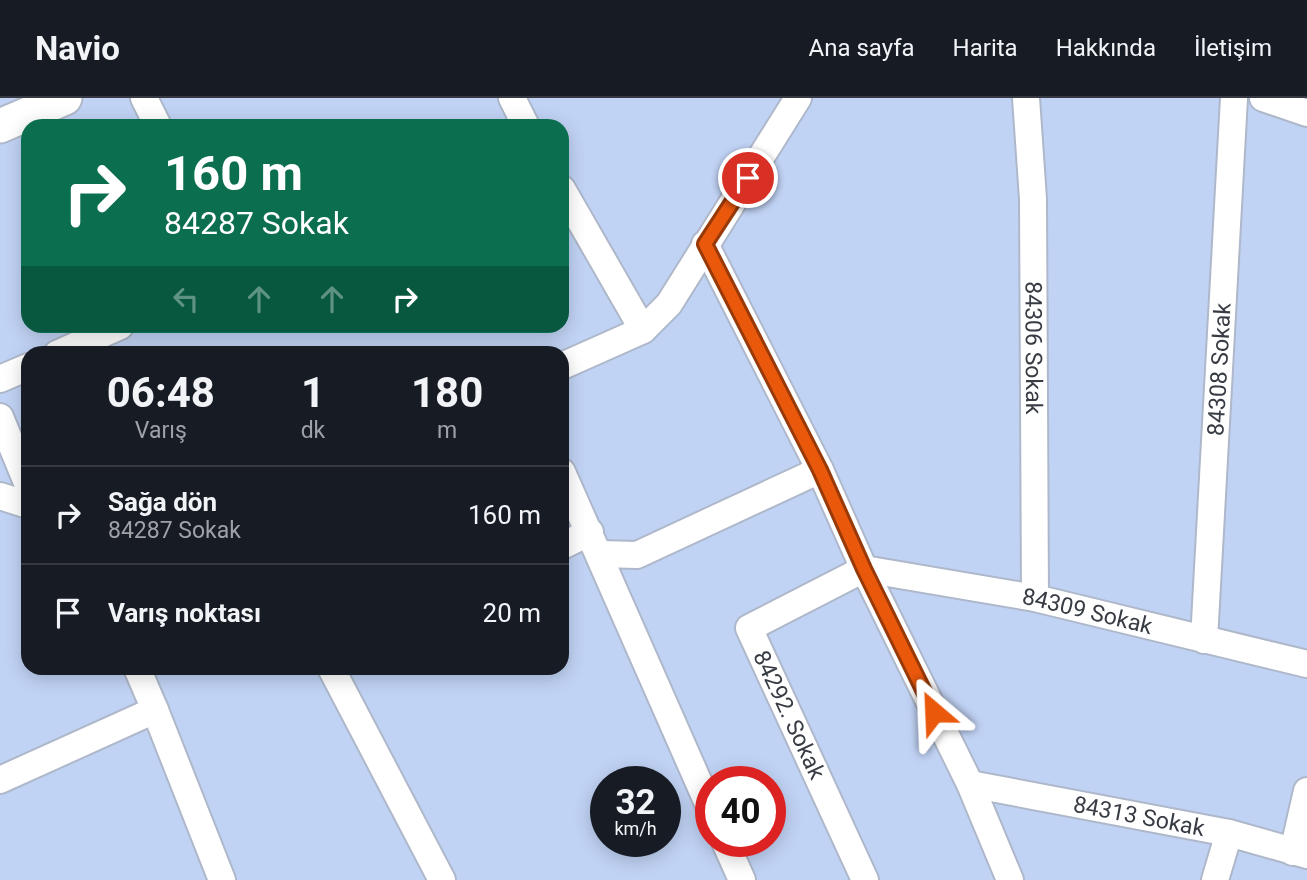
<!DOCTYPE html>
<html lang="tr">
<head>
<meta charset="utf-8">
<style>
  :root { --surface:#171b24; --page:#242831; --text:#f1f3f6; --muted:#9ea1a6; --line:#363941 }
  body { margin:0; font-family:Roboto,sans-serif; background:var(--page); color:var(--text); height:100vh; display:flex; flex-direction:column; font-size:26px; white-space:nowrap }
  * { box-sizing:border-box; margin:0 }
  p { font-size:23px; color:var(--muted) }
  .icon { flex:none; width:38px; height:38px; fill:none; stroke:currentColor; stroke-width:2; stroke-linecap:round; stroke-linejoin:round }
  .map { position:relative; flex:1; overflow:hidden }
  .panel { position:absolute; left:21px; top:248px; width:548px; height:329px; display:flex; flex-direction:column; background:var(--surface); border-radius:21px; box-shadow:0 4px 18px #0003 }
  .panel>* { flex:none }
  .top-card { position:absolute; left:21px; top:21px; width:548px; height:214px; border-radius:21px; box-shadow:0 4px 18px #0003; background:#0b6e4f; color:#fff; overflow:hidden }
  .speed { position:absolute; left:590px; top:668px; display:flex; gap:14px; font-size:35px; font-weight:700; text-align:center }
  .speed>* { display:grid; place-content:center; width:91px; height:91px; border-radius:50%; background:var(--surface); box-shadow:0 4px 18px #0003; line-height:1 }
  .speed small { font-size:18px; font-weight:400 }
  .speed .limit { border:10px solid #d22; background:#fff; color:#111 }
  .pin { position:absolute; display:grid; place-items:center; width:60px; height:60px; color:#fff; margin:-30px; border:4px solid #fff; border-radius:50%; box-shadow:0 2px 7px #0007 }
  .me { position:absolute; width:77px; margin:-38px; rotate:334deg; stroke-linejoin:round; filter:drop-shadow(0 0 5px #0008) }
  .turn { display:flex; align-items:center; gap:24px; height:147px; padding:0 28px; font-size:32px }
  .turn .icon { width:91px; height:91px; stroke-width:2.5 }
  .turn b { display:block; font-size:49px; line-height:60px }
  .lanes { display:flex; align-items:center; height:66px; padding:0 28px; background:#0003; justify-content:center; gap:35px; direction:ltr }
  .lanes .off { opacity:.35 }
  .eta { display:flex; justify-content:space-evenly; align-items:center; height:119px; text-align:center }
  .eta b { font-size:42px; font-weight:700; line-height:49px }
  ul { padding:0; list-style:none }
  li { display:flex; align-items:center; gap:21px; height:98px; padding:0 28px; border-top:2px solid var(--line) }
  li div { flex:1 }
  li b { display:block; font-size:26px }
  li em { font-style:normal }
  header { display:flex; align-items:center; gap:42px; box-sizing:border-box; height:98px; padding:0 35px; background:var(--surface); border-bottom:2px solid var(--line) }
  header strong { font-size:33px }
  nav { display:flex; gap:38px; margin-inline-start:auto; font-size:24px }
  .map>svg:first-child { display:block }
  .green { fill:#c1d3f5; fill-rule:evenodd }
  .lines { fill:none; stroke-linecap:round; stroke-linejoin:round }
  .minor-casing { stroke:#aeb8ca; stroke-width:30 }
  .major-casing { stroke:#aeb8ca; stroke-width:37 }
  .minor { stroke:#fff; stroke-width:26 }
  .major { stroke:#fff; stroke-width:33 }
  .route-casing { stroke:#983908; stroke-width:18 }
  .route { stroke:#ea580c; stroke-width:12 }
  .labels { text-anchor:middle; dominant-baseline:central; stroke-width:6; stroke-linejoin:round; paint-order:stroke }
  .street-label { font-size:23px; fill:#373b43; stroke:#fff }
</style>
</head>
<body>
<header>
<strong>Navio</strong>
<nav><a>Ana sayfa</a><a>Harita</a><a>Hakkında</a><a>İletişim</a></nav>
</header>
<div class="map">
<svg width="1307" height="782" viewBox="0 0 1307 782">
  <rect width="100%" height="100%" fill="#e5edfc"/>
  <path class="green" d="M0 0H1307V782H0ZM28 28H562V228H28ZM28 256H562V570H28ZM606 684H665V744H606ZM710 684H770V744H710Z"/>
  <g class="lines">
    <defs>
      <g id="minor">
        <path d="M144 0 158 28"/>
        <path d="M512 0 526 28"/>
        <path id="s1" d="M1026 0 1033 101 1035 500"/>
        <path d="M1263 0 1307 15"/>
        <path d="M562 91 643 232"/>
        <path d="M705 146 820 372 864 471 970 686 1010 782"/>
        <path d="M57 256 120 228"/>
        <path d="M562 268 643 232 669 206 798 0"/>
        <path d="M0 281 28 269"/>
        <path d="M0 319 28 387"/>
        <path d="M562 374 710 710"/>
        <path d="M0 398 28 407"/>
        <path d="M562 448 590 434"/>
        <path d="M600 456 637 457 820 372"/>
        <path id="s2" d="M1204 542 1234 0"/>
        <path d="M137 570 155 612 222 782"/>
        <path d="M331 570 442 782"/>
        <path d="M0 682 155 612"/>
        <path id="s3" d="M970 686 1229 735 1307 757"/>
        <path d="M725 744 742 782"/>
        <path d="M1293 754 1307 693"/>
        <path id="s4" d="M865 782 749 530 864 471 1035 500 1307 566"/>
        <path d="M1215 782 1229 735"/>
      </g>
      <path id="major" d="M0 28 65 0"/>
    </defs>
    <use href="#minor" class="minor-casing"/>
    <use href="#major" class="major-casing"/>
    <use href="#minor" class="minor"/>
    <use href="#major" class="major"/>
  </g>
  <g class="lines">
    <defs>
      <path id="route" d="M748 80 705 146 820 372 864 471 934 614"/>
    </defs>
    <use href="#route" class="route-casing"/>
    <use href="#route" class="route"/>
  </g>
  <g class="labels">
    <g class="street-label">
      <text stroke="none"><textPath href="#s1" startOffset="250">84306 Sokak</textPath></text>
      <text stroke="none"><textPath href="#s2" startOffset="271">84308 Sokak</textPath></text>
      <text stroke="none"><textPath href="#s4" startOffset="634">84309 Sokak</textPath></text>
      <text transform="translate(789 617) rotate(65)">84292. Sokak</text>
      <text stroke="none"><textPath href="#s3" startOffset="172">84313 Sokak</textPath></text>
    </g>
  </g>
</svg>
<div class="speed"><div>32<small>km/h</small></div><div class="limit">40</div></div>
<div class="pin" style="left:748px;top:80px;background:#d93025"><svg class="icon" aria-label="arrive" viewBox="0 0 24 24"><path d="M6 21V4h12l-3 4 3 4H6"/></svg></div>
<svg class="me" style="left:934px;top:614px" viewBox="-20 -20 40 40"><path d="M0-17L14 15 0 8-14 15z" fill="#ea580c" stroke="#fff" stroke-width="4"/></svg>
<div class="top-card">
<div class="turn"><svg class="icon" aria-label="right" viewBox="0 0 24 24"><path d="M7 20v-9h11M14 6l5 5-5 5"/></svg><div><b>160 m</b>84287 Sokak</div></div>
<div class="lanes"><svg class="icon off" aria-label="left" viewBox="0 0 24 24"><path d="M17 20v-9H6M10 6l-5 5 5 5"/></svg><svg class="icon off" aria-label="ahead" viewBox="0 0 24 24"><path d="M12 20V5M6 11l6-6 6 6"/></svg><svg class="icon off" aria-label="ahead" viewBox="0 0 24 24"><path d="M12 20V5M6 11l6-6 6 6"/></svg><svg class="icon" aria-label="right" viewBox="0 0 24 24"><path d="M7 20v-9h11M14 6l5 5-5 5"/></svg></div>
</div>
<section class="panel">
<div class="eta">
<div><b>06:48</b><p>Varış</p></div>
<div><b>1</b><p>dk</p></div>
<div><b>180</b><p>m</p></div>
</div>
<ul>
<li><svg class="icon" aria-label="right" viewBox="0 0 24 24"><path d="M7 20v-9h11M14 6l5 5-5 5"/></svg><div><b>Sağa dön</b><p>84287 Sokak</p></div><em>160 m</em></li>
<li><svg class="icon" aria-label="arrive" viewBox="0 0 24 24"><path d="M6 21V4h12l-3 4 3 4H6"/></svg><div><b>Varış noktası</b></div><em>20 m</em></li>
</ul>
</section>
</div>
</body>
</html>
